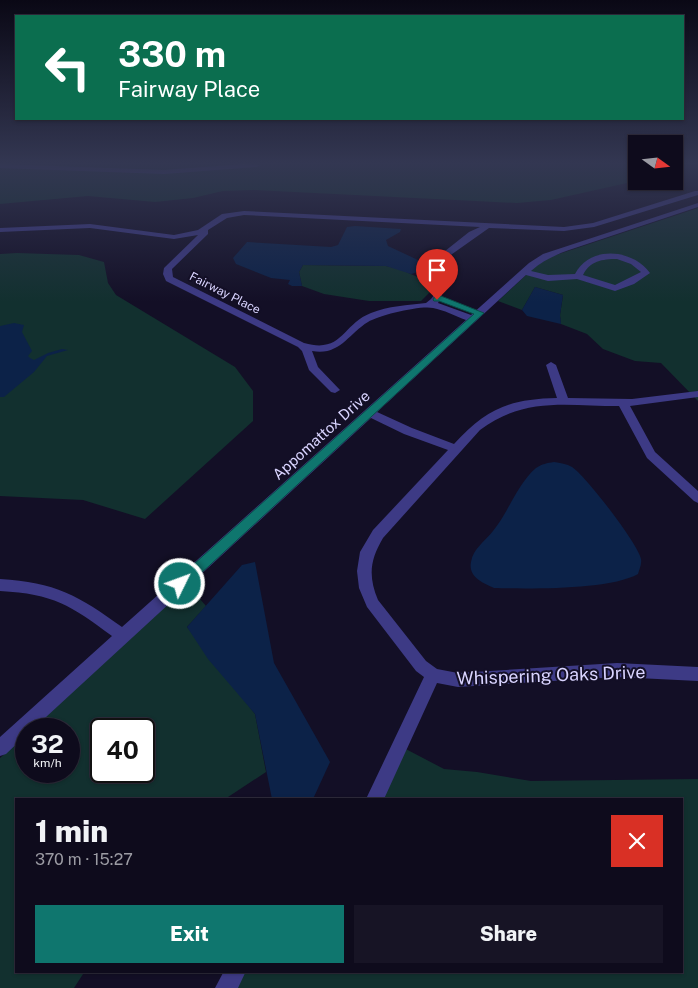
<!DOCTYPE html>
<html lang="en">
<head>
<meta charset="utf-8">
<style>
  :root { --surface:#0e0b1c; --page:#171425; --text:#f1f3f6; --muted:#9b9ba3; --line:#2e2b3b; --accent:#0f766e }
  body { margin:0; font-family:"Public Sans",sans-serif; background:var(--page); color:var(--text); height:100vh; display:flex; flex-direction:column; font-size:19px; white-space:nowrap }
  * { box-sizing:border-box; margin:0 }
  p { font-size:16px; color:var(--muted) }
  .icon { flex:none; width:28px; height:28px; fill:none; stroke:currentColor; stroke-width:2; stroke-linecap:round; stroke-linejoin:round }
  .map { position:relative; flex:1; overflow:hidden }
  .panel { position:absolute; left:15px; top:798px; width:668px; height:175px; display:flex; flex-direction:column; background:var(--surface); border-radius:0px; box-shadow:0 1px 4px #0004,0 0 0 1px var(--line) }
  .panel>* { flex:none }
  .top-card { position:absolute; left:15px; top:15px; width:669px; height:105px; border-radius:0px; box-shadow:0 1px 4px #0004,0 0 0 1px var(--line); background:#0b6e4f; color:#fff; overflow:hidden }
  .needle { width:32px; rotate:105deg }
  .buttons { position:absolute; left:628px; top:135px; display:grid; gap:10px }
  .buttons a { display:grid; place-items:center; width:55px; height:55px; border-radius:0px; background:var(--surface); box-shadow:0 1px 4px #0004,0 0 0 1px var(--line); font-size:25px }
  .speed { position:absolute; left:15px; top:718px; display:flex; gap:10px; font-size:25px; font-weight:700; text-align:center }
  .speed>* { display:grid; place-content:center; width:65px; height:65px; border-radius:50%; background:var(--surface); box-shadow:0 1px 4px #0004,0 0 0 1px var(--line); line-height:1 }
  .speed small { font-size:12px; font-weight:400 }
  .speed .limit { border:2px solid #111; border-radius:8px; background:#fff; color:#111 }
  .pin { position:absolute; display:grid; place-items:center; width:42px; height:42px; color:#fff; margin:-51px -21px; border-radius:50% 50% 50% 0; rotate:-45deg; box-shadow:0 0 5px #0007 }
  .pin .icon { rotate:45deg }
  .me { position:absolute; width:55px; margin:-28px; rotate:48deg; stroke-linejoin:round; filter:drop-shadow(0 0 4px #0008) }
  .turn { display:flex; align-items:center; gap:18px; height:105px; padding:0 20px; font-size:22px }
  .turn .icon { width:65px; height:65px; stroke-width:2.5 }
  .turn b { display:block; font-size:35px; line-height:42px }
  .round { display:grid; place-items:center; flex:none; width:52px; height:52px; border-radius:0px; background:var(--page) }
  .head { display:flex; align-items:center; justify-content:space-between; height:85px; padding:0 20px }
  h1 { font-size:30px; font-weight:800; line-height:38px }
  .button { display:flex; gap:10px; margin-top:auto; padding:10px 20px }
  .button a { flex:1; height:58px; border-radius:0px; background:var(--accent); color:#fff; font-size:20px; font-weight:800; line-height:58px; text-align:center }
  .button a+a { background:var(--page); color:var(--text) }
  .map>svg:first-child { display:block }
  .green { fill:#12302f; fill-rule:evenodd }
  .water { fill:#0c2248 }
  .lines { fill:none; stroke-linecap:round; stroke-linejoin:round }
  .minor { fill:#3d3a85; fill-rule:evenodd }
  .route { fill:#0f766e; stroke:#0a4d48 }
  .labels { text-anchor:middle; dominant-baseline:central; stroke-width:4; stroke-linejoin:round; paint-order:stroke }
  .far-street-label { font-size:12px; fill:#d9d4ff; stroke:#130f26 }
  .street-label { font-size:15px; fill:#d9d4ff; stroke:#130f26 }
  .near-street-label { font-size:18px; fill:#d9d4ff; stroke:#130f26 }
</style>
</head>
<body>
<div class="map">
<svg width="698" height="988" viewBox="0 0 698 988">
  <rect width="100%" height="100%" fill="#130f26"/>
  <path class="green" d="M0 164H636V181L551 200 517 203 254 190 223 191 193 198 155 202 88 196 0 204Z
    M698 208V401L661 363 635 361 603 349 587 334 561 324 560 315 563 295 535 287 522 310 498 301 536 266 550 257Z
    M17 253 79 255 104 262 108 283 116 295 235 367 253 391V421L145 519 83 500 0 496V254Z
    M303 265 386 266 399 269 427 281 431 291 421 301H369L324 294 302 286 299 272Z
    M188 585 206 606 187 627 255 714 266 772 225 799H16V971H85L74 988H0V758L26 734V771H69V729H32ZM101 729H144V771H101Z
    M400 746 444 769 477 772 531 781 698 779V988H229L239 971H681V799H372Z"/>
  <path class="water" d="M355 226 401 229 400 232 386 240 388 246 418 260V272L411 274 386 266 303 265 299 272 302 286H292L288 284 290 280 271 278 236 264 233 258 247 242 331 247 338 245 347 227Z
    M535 287 563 295 560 315 561 324 527 316 522 310Z
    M14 323 24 325 22 332 32 351 28 356 30 358 34 360 48 353 62 349 68 350 47 356 34 372 4 397H0V326Z
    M554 462C560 463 567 464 572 467 585 475 639 545 641 559 642 564 639 570 638 574 610 590 528 589 494 588 483 583 468 577 471 562 473 549 485 541 493 531 508 513 518 483 536 468 542 464 547 463 554 462Z
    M255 562 274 663 330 762 313 799H272L255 714 208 659 187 627 242 565Z"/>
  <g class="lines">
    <path class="minor" d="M0 164 164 170 243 164 260 165 257 167 164 174 0 168Z
      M695 191H698V195L594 227 564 231 489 228 438 264 435 270 442 295 438 303 471 315 529 263 543 254 698 203V207L569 250C555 255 542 261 531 271L548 275 575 274C590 245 633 249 650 273L634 284 615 291 577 279 548 281 526 275 377 412 412 428 454 444C486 409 509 399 557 398L546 365 551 362 556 365 568 398 632 399 698 391V397L630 406 655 452 698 491V503L694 501 647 458 619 406C567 406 525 396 480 430L383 538C370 560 368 576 378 600L426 661 437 669 458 673 617 663 698 667V681L617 677 458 687 437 683 384 799H366L424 677 416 671 367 607 359 588 357 571 360 552 373 530 448 450 404 434 371 418 33 729H26V735L6 754 0 756V737L112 636C70 605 54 594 0 591V579C55 582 79 596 122 627L466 320C455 316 444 310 433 308 421 305 379 315 368 322 348 334 340 356 312 351L318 367 340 390 335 393 331 392 309 370 302 351 298 347 166 281 163 274 164 268 198 235 174 239 90 228 0 232V228L90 224 174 235 198 230 222 214 244 211 564 227 593 223ZM244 215 480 227 469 232 430 263 427 270 434 295 431 299 426 303C408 305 388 306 371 313 342 324 343 354 304 343L173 277 172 269 208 234V230L227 218ZM617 259 631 264 641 272 615 285 583 275C590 261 602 259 617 259Z
      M224 971H246L238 988H215Z"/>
  </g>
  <linearGradient id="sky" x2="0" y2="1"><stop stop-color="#0a0815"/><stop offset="0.54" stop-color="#333752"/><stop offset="1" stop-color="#333752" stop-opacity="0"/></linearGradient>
  <rect width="698" height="302" fill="url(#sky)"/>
  <path class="route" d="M435 296H441L484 313 185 588 180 589 176 588 174 584 176 580 474 314 439 301H434L433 300Z"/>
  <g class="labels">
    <g class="far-street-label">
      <text transform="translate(225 293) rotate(27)">Fairway Place</text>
    </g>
    <g class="street-label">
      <text transform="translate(321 435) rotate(-42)">Appomattox Drive</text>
    </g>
    <g class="near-street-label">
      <text transform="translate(551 675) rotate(-2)">Whispering Oaks Drive</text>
    </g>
  </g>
</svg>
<div class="buttons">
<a><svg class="needle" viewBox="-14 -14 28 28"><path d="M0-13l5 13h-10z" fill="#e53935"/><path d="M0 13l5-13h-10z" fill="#9b9ba3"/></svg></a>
</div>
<div class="speed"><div>32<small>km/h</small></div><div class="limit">40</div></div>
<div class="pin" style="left:437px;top:300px;background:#d93025"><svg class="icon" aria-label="arrive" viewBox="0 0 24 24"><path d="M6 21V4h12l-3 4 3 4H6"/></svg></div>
<svg class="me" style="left:180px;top:584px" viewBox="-20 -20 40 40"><circle r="17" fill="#0f766e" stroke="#fff" stroke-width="3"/><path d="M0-11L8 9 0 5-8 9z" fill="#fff"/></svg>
<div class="top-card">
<div class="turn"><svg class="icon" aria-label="left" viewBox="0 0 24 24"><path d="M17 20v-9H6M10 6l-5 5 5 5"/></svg><div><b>330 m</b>Fairway Place</div></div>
</div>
<section class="panel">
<div class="head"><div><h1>1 min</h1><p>370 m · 15:27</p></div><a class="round" style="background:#d93025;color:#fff"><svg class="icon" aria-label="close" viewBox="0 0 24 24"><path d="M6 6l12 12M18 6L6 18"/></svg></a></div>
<div class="button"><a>Exit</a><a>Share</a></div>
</section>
</div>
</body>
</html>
